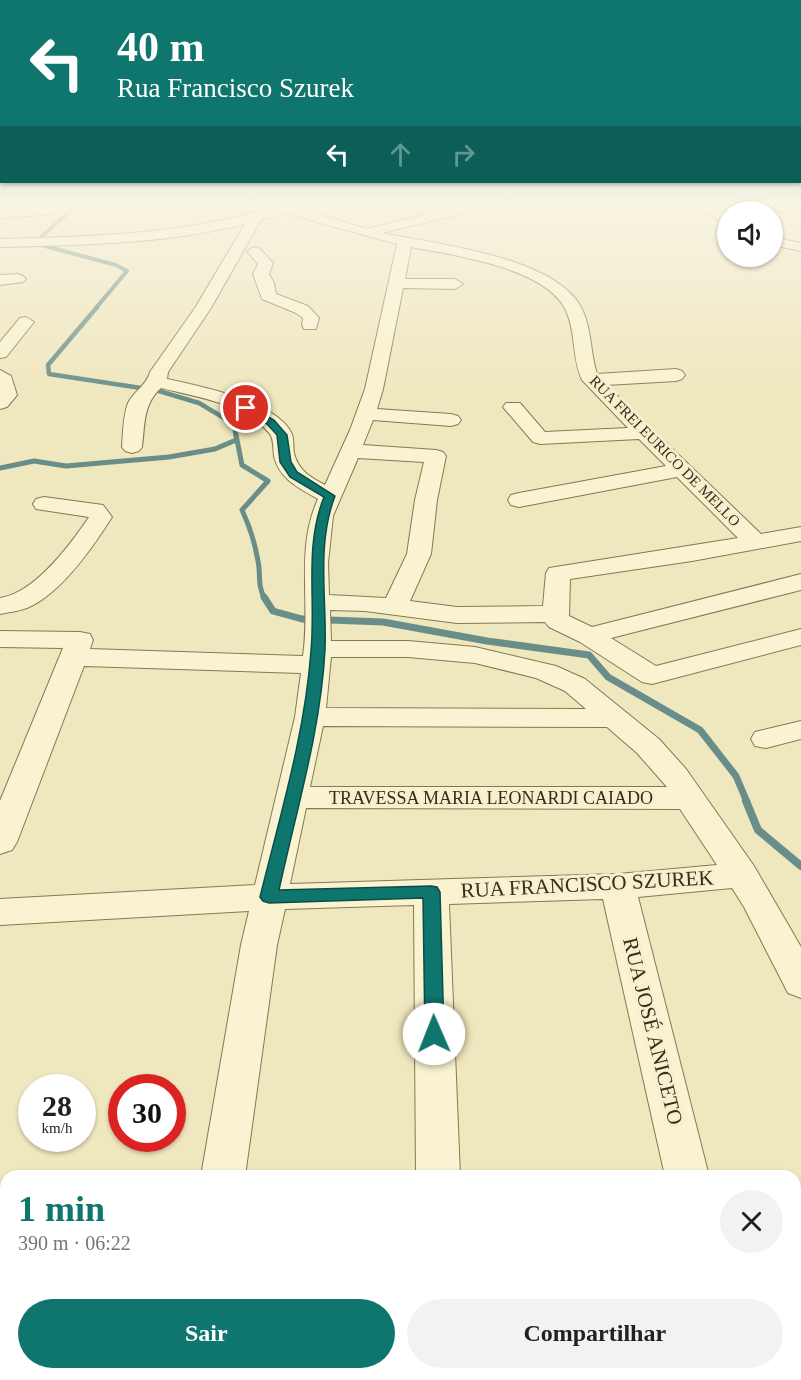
<!DOCTYPE html>
<html lang="pt">
<head>
<meta charset="utf-8">
<style>
  :root { --surface:#fff; --page:#f2f2f2; --text:#202124; --muted:#757577; --accent:#0f766e }
  body { margin:0; font-family:Georgia,serif; background:var(--page); color:var(--text); height:100vh; display:flex; flex-direction:column; font-size:22px; white-space:nowrap }
  * { box-sizing:border-box; margin:0 }
  p { font-size:20px; color:var(--muted) }
  .icon { flex:none; width:33px; height:33px; fill:none; stroke:currentColor; stroke-width:2; stroke-linecap:round; stroke-linejoin:round }
  .map { position:relative; flex:1; overflow:hidden }
  .sheet { position:absolute; left:0px; top:1170px; width:801px; height:210px; display:flex; flex-direction:column; background:var(--surface); border-radius:18px 18px 0 0; box-shadow:0 2px 4px #0004 }
  .sheet>* { flex:none }
  .hud { position:absolute; left:0px; top:0px; width:801px; height:183px; box-shadow:0 2px 4px #0004; background:#0f766e; color:#fff; overflow:hidden }
  .fabs { position:absolute; left:717px; top:201px; display:grid; gap:12px }
  .fabs a { display:grid; place-items:center; width:66px; height:66px; border-radius:50%; background:var(--surface); box-shadow:0 2px 4px #0004; font-size:30px }
  .speed { position:absolute; left:18px; top:1074px; display:flex; gap:12px; font-size:30px; font-weight:700; text-align:center }
  .speed>* { display:grid; place-content:center; width:78px; height:78px; border-radius:50%; background:var(--surface); box-shadow:0 2px 4px #0004; line-height:1 }
  .speed small { font-size:15px; font-weight:400 }
  .speed .limit { border:9px solid #d22; background:#fff; color:#111 }
  .pin { position:absolute; display:grid; place-items:center; width:51px; height:51px; color:#fff; margin:-26px; border:3px solid #fff; border-radius:50%; box-shadow:0 2px 6px #0007 }
  .me { position:absolute; width:66px; margin:-33px; rotate:359deg; stroke-linejoin:round; filter:drop-shadow(0 0 4px #0008) }
  .turn { display:flex; align-items:center; gap:21px; height:126px; padding:0 18px; font-size:27px }
  .turn .icon { width:78px; height:78px; stroke-width:2.5 }
  .turn b { display:block; font-size:42px; line-height:51px }
  .lanes { display:flex; align-items:center; height:57px; padding:0 18px; background:#0003; justify-content:center; gap:30px; direction:ltr }
  .lanes .off { opacity:.35 }
  .round { display:grid; place-items:center; flex:none; width:63px; height:63px; border-radius:32px; background:var(--page) }
  .summary { display:flex; align-items:center; justify-content:space-between; height:102px; padding:0 18px }
  h1 { font-size:36px; font-weight:600; line-height:45px; color:var(--accent) }
  .action { display:flex; gap:12px; margin-top:auto; padding:12px 18px }
  .action a { flex:1; height:69px; border-radius:36px; background:var(--accent); color:#fff; font-size:24px; font-weight:600; line-height:69px; text-align:center }
  .action a+a { background:var(--page); color:var(--text) }
  .map>svg:first-child { display:block }
  .lines { fill:none; stroke-linecap:round; stroke-linejoin:round }
  .stream-far4 { stroke:#698e8a; stroke-width:4 }
  .stream-far3 { stroke:#698e8a; stroke-width:4.5 }
  .stream-far2 { stroke:#698e8a; stroke-width:5 }
  .stream-far1 { stroke:#698e8a; stroke-width:7 }
  .stream { stroke:#698e8a; stroke-width:8 }
  .minor-casing { stroke:#877756; stroke-width:2 }
  .minor { fill:#faf3d1; fill-rule:evenodd }
  .route { fill:#0f766e; stroke:#0a4d48; stroke-width:1.5 }
  .labels { text-anchor:middle; dominant-baseline:central; stroke-width:6; stroke-linejoin:round; paint-order:stroke }
  .far-street-label { font-size:15px; fill:#362c1c; stroke:#f6f0ce }
  .street-label { font-size:18px; fill:#362c1c; stroke:#f6f0ce }
  .near-street-label { font-size:21px; fill:#362c1c; stroke:#f6f0ce }
</style>
</head>
<body>
<div class="map">
<svg width="801" height="1380" viewBox="0 0 801 1380">
  <rect width="100%" height="100%" fill="#efe7be"/>
  <g class="lines">
    <path class="stream-far4" d="M41 237 78 204
      M41 245 116 265 127 271 96 308"/>
    <path class="stream-far3" d="M98 306 48 365 49 374 141 388
      M159 391 199 403 234 424 236 437"/>
    <path class="stream-far2" d="M236 435 242 465 268 481 242 510C250 527 255 543 258 561 261 575 257 586 265 599
      M0 468 34 461 66 466 169 457 215 449 236 440"/>
    <path class="stream-far1" d="M264 597 273 611 302 619 383 622 487 641 589 655 608 677 700 730 736 776 747 802"/>
    <path class="stream" d="M746 801 758 830 801 866"/>
    <defs>
      <path id="minor" d="M283 204H303L297 208 367 229 467 204H490L489 207 382 233C435 244 553 256 581 307 592 328 590 352 597 374L676 369 682 371 685 375 682 379 676 381 606 385 761 534 801 527V541L692 561 570 579 569 616 592 627 801 574V590L611 638 656 666 801 629V645L652 684 642 682 580 642 549 627 545 622 457 623 365 611 330 610 331 641H408L475 647 556 666 585 679 659 739 686 769 754 866 801 947V998L788 993 744 907 732 888 638 897 709 1176H665L603 899 449 904 460 1176H416L414 905 285 909 277 945 245 1176H201L241 945 249 911 0 925V899L255 885 295 717 301 673 84 666 17 842 12 850 0 854V801L63 648 0 647V631L80 632 90 634 93 640 90 649 303 656C311 603 295 549 318 499 299 488 279 479 274 456 273 449 274 440 270 434 245 403 196 397 161 388 143 404 145 424 142 447L139 451 132 453 125 451 122 447C123 433 123 416 128 403 134 391 147 385 150 372L195 308 245 224C165 244 82 245 0 247V239C96 237 192 234 283 204ZM284 213 397 244 365 389 350 430 325 485C310 477 298 470 294 453 293 447 294 440 292 434 277 401 199 386 167 379L168 372 211 308 261 220ZM411 247C453 255 550 268 567 313 576 334 572 359 582 380L628 428 545 432 520 403H506L503 407 533 442 540 444 639 439 666 466 519 493 511 495 508 500 511 505 519 507 677 477 738 538 549 568 546 573 543 606 457 607 410 601 431 554 437 500 446 456 443 452 436 450 363 445 373 420 451 426 458 424 461 420 458 416 451 414 377 409 383 389 403 288 455 289 463 284 455 279H405ZM358 458 424 462 415 500 407 554 386 598 329 595 328 563 333 516ZM331 657H408L475 663 536 678 565 691 586 709 326 708ZM323 726 607 727 637 753 667 787H310ZM306 808 680 809 717 865 618 874 290 884Z
        M567 204H666V205L660 209 563 211 562 208Z
        M693 204H708L728 216V226Z
        M801 204V212H779L773 208 778 204Z
        M50 207 55 208 57 211 55 214 0 218V210Z
        M772 237 801 243V251L772 245Z
        M254 247 259 248 273 263 269 274 274 283 276 294 308 306 319 318 316 329H304L302 325 303 318 296 313 262 299 253 274 258 264 247 251Z
        M18 274 23 276 26 279 23 282 0 285V275Z
        M26 317 34 322 6 357 0 358V342L20 318Z
        M0 370 11 376 17 395 7 407 0 409Z
        M44 497 103 505 112 517C93 547 61 594 27 608 19 611 9 612 0 614V598C35 593 70 545 89 517L36 509 33 504 36 499Z
        M801 721V739L766 748 755 746 751 739 755 732Z
        M168 1374H218L217 1380H167Z
        M417 1374H467V1380H417Z
        M708 1374H758L759 1380H709Z"/>
    </defs>
    <use href="#minor" class="minor-casing"/>
    <use href="#minor" class="minor"/>
  </g>
  <linearGradient id="sky" x2="0" y2="1"><stop stop-color="#8cb9d6"/><stop offset="0.51" stop-color="#f8f4e2"/><stop offset="1" stop-color="#f8f4e2" stop-opacity="0"/></linearGradient>
  <rect width="801" height="397" fill="url(#sky)"/>
  <path class="route" d="M243 406H249L274 420 287 435 291 462 297 472 335 496C316 546 327 597 325 649 321 730 296 811 279 890L431 886 437 887 440 892 444 1034 441 1039 434 1042 428 1039 425 1034 423 898 269 903 263 901 260 897C280 816 305 734 311 651 316 598 304 547 324 497L290 477 280 462 277 435 267 424 243 410Z"/>
  <g class="labels">
    <g class="far-street-label">
      <text transform="translate(665 451) rotate(45)">RUA FREI EURICO DE MELLO</text>
    </g>
    <g class="street-label">
      <text x="491" y="798">TRAVESSA MARIA LEONARDI CAIADO</text>
    </g>
    <g class="near-street-label">
      <text transform="translate(587 884) rotate(-3)">RUA FRANCISCO SZUREK</text>
      <text transform="translate(653 1031) rotate(76)">RUA JOSÉ ANICETO</text>
    </g>
  </g>
</svg>
<div class="fabs">
<a><svg class="icon" aria-label="sound" viewBox="0 0 24 24"><path d="M4 9h4l5-4v14l-5-4H4zM17 9q2 3 0 6"/></svg></a>
</div>
<div class="speed"><div>28<small>km/h</small></div><div class="limit">30</div></div>
<div class="pin" style="left:246px;top:408px;background:#d93025"><svg class="icon" aria-label="arrive" viewBox="0 0 24 24"><path d="M6 21V4h12l-3 4 3 4H6"/></svg></div>
<svg class="me" style="left:434px;top:1034px" viewBox="-20 -20 40 40"><circle r="19" fill="#fff"/><path d="M0-13L10 11 0 6-10 11z" fill="#0f766e"/></svg>
<div class="hud">
<div class="turn"><svg class="icon" aria-label="left" viewBox="0 0 24 24"><path d="M17 20v-9H6M10 6l-5 5 5 5"/></svg><div><b>40 m</b>Rua Francisco Szurek</div></div>
<div class="lanes"><svg class="icon" aria-label="left" viewBox="0 0 24 24"><path d="M17 20v-9H6M10 6l-5 5 5 5"/></svg><svg class="icon off" aria-label="ahead" viewBox="0 0 24 24"><path d="M12 20V5M6 11l6-6 6 6"/></svg><svg class="icon off" aria-label="right" viewBox="0 0 24 24"><path d="M7 20v-9h11M14 6l5 5-5 5"/></svg></div>
</div>
<section class="sheet">
<div class="summary"><div><h1>1 min</h1><p>390 m · 06:22</p></div><a class="round"><svg class="icon" aria-label="close" viewBox="0 0 24 24"><path d="M6 6l12 12M18 6L6 18"/></svg></a></div>
<div class="action"><a>Sair</a><a>Compartilhar</a></div>
</section>
</div>
</body>
</html>
